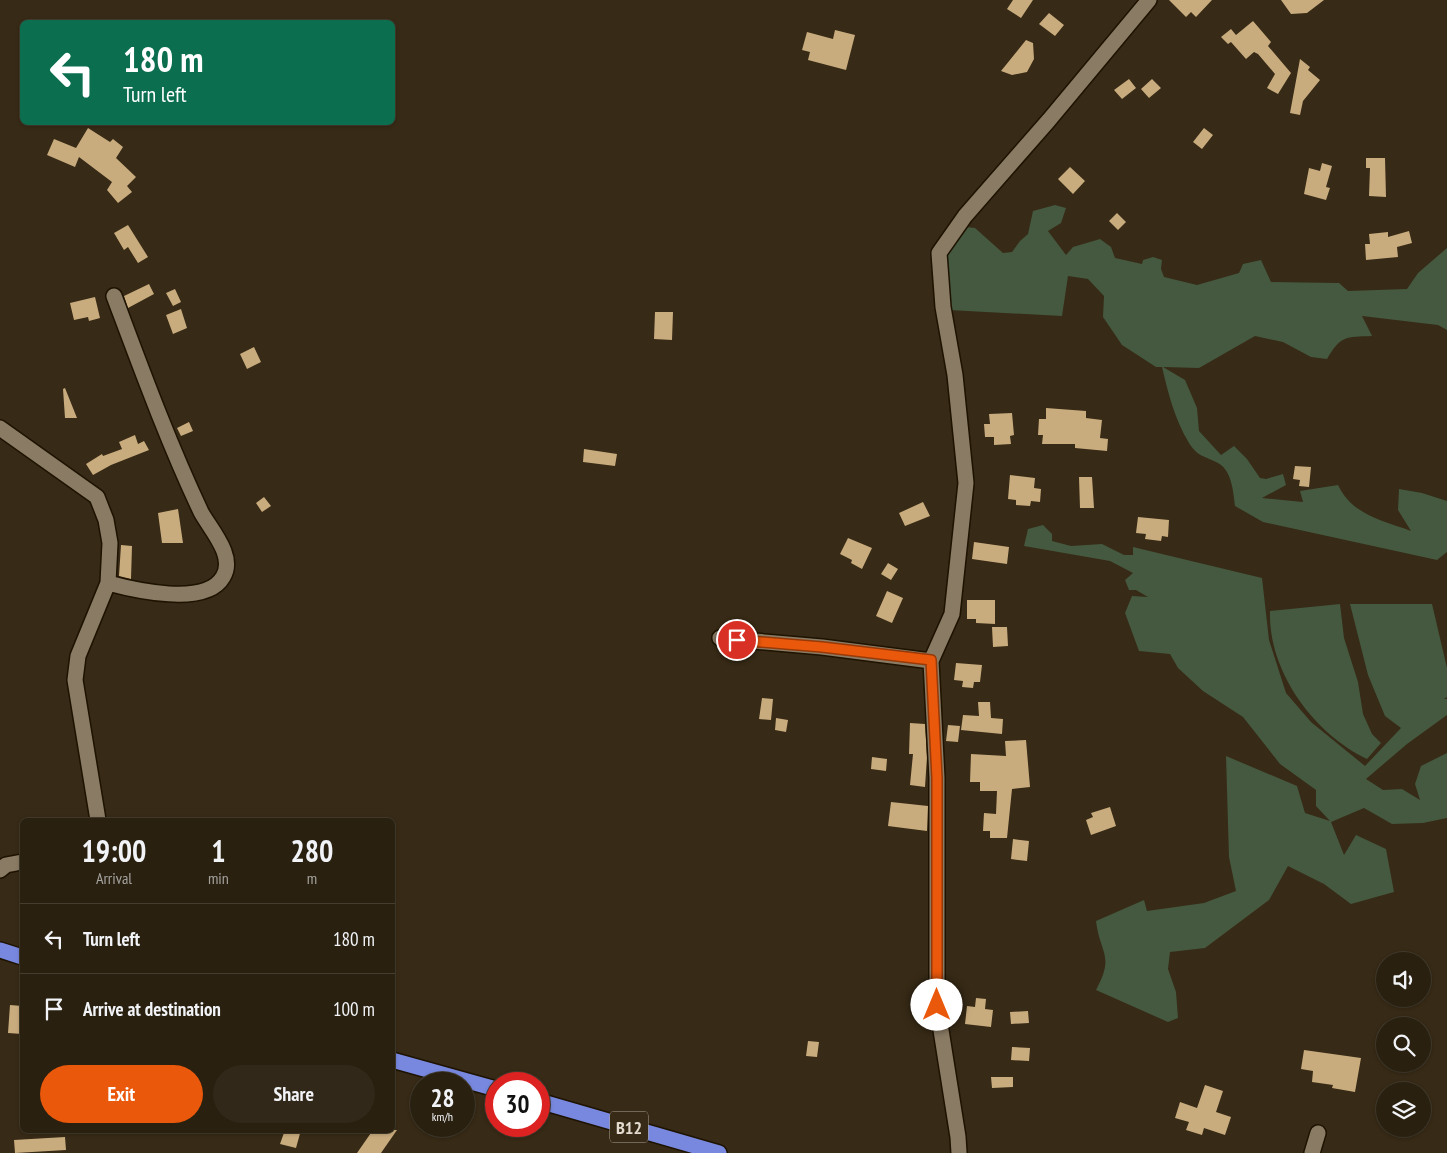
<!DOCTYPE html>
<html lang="en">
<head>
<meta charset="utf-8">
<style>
  :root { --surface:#292010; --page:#312819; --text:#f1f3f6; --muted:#a5a39f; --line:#453e30; --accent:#ea580c }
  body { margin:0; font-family:"PT Sans Narrow",sans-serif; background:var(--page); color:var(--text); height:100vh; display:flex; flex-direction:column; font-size:19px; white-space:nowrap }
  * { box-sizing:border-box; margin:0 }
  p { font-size:16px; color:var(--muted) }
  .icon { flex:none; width:28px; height:28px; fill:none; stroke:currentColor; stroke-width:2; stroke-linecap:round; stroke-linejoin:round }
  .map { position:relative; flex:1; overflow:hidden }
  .panel { position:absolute; left:20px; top:818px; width:375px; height:315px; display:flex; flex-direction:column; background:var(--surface); border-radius:8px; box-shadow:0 1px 4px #0004,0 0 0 1px var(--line) }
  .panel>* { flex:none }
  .guide { position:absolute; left:20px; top:20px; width:375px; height:105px; border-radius:8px; box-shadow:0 1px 4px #0004,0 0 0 1px var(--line); background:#0b6e4f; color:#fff; overflow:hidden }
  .fabs { position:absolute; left:1376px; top:952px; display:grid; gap:10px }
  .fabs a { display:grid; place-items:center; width:55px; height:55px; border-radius:50%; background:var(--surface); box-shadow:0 1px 4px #0004,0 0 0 1px var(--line); font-size:25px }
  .speed { position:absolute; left:410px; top:1072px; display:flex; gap:10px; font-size:25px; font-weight:700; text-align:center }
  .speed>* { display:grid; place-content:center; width:65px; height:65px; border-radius:50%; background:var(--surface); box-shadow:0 1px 4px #0004,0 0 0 1px var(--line); line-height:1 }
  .speed small { font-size:12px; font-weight:400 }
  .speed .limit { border:8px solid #d22; background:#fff; color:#111 }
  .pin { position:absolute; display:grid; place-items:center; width:42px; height:42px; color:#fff; margin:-21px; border:2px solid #fff; border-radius:50%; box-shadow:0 1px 5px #0007 }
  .me { position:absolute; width:55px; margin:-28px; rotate:0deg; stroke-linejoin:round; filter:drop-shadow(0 0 4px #0008) }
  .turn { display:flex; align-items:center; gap:18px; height:105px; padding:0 20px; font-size:22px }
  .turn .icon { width:65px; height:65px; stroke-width:2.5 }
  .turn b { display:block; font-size:35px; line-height:42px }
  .eta { display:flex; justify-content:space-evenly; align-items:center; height:85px; text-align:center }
  .eta b { font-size:30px; font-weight:800; line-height:35px }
  .button { display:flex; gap:10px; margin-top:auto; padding:10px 20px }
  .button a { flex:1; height:58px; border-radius:30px; background:var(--accent); color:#fff; font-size:20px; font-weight:800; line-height:58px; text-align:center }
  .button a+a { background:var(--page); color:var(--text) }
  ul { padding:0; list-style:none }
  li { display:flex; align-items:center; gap:15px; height:70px; padding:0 20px; border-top:1px solid var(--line) }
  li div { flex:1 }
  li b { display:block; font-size:19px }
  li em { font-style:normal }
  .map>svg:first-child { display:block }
  .green { fill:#44593f }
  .building { fill:#c9ac7e }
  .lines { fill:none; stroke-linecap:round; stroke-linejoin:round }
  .minor-casing { stroke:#1e1301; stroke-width:18 }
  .highway-casing { stroke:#1e1301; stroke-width:18 }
  .minor { stroke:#8a7b64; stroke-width:15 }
  .highway { stroke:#7888df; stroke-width:15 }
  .route-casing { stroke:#983908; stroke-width:12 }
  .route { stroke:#ea580c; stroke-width:9 }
  .labels { text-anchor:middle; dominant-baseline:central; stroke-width:5; stroke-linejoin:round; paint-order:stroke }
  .shield { fill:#372a16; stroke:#afa698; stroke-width:1 }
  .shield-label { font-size:18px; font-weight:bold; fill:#e3dbcf }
</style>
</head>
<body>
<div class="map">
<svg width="1447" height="1153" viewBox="0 0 1447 1153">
  <rect width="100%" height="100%" fill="#372a16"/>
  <path class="green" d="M1055 205 1066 208 1061 223 1048 231 1066 255 1073 247 1100 239 1111 247 1115 258 1142 264 1143 260 1153 257 1162 260 1161 269 1164 277 1197 285 1239 273 1243 264 1261 260 1271 282 1339 283 1348 291 1407 289 1418 273 1447 248V330L1438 325 1362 316 1372 336C1346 337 1341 335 1327 359L1311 357 1283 342 1255 336 1199 368 1163 367 1185 380 1197 408 1199 431 1221 455 1234 446 1247 459 1260 478 1266 479 1283 474 1286 485 1262 498 1303 502 1300 491 1338 485C1352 515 1382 520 1411 531L1398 510 1399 489 1422 493 1447 501V552L1437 560 1263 522 1235 506C1233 491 1232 469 1216 462 1204 456 1197 456 1189 443 1175 420 1168 393 1162 367H1156L1122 345 1103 317 1104 296 1088 279 1068 276 1062 316 949 310 946 251 966 227 975 228 1003 253 1012 252 1020 241 1028 234 1033 211Z
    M1043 525 1052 534V541L1071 546 1102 544 1124 555H1133V547L1262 578 1269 640 1286 693 1311 722 1365 766 1401 728 1385 716 1368 675 1350 604H1432L1447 668V697L1444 699H1447V715L1407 744 1366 779 1383 790 1402 789 1420 800 1415 784 1421 766 1447 753V818L1423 823 1392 824 1364 808 1331 822 1344 855 1356 835 1386 849 1394 892 1351 904 1324 884 1288 866 1269 900 1205 948 1170 952 1168 969 1176 992 1178 1018 1168 1022 1096 990C1115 955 1100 954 1096 921L1144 900 1147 911 1204 903 1236 891 1229 857 1226 756 1297 786 1305 813 1330 821 1316 806V790L1280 764 1243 717 1203 691 1178 668 1170 654 1139 651 1125 613 1132 596 1148 597 1136 590H1129L1125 580 1133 573 1110 561 1024 546 1028 529Z
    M1340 604 1344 638 1358 682 1363 714 1372 734 1381 743 1367 759C1313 733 1268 671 1270 611Z"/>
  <path class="building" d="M1013 0H1033L1021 18 1007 9Z
    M1169 0H1212L1196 17 1191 12 1186 17Z
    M1281 0H1324L1307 13 1291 14Z
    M1049 13 1064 25 1055 36 1039 24Z
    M1253 21 1271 42 1268 46 1291 73 1278 94 1267 88 1275 74 1258 54 1254 52 1246 59 1231 42 1228 44 1221 37 1231 29 1236 35Z
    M835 30 855 35 846 70 808 60 810 52 802 50 807 32 833 39Z
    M1026 40 1033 43 1034 59 1027 72 1012 75 1001 71Z
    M1300 59 1310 67 1308 70 1320 80 1303 101 1300 115 1290 113Z
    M1129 79 1136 88 1122 99 1114 90Z
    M1152 79 1161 88 1149 98 1141 89Z
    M88 128 110 142 113 139 123 147 116 158 136 177 127 186 132 192 118 203 107 190 112 182 79 157 75 167 47 155 54 139 76 148Z
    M1204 128 1213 135 1202 149 1193 142Z
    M1366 158H1385L1386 197 1369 196 1370 168H1366Z
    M1322 163 1332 166 1326 187 1330 188 1326 200 1304 194 1309 168 1320 171Z
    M1070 167 1085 181 1073 194 1058 179Z
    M1117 213 1126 222 1118 230 1109 221Z
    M128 225 148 257 138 263 128 247 124 250 114 233Z
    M1409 231 1412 243 1397 247 1398 257 1366 260 1365 244H1370L1369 234 1388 232V237Z
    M149 284 154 294 128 308 124 296Z
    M175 289 181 302 173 306 166 293Z
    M95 297 100 318 89 321 88 317 74 320 70 303Z
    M181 309 187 328 173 334 166 315Z
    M655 312H673L672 340 654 339Z
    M254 347 261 362 247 369 240 354Z
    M65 388 77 418H65L63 389Z
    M1046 408 1086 411V418L1102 420 1100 438 1108 439 1107 451 1075 448V444H1042L1043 435H1038L1039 419H1046Z
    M1012 413 1014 435 1010 436 1011 444 994 445V437H985L984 424H990L989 414Z
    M189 422 193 431 181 436 177 428Z
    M135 435 138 444 144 441 149 450 111 465 93 475 86 464 102 454 103 456 122 449 119 442Z
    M584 449 617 454 615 466 583 462Z
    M1295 466 1311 467 1309 487 1299 486 1300 480 1293 479Z
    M1010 475 1035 478 1034 488 1041 489 1040 502 1031 501 1030 506 1016 505V500L1008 499Z
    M1079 477H1092L1094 508H1080Z
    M264 497 271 506 262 512 256 503Z
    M923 502 930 516 905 526 899 513Z
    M178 509 183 543H162L158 513Z
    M1138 517 1169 520 1168 537 1162 536 1161 541 1145 539 1146 534 1136 533Z
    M848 538 872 548 862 569 851 563 852 560 840 554Z
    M974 542 1009 547 1007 564 972 559Z
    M121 545 132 546 131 579 119 576Z
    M888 563 898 569 891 580 881 574Z
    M887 591 903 598 892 623 876 616Z
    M967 600H995V624L976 623V619H967Z
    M992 627H1007L1008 646 993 647Z
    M956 663 982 665 980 682H974L973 688 962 687 963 681 954 680Z
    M762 698 773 699 771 720 759 719Z
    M978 702H990L991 718 1003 719 1002 734 961 730 963 715 979 716Z
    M776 718 788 720 786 732 775 730Z
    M910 723 925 724 927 757 925 787 910 785 913 754H909Z
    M948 725 960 726 958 742 946 741Z
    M1026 740 1030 787 1012 789 1007 838H990V831H983L984 813 996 814 997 791H980V782H970L971 754 1006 756 1005 741Z
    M872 757 887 759 886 771 871 769Z
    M891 802 928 806 927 831 888 826Z
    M1110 807 1116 826 1091 835 1086 820 1093 817 1091 813Z
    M1013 839 1029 841 1027 861 1011 859Z
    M976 998 986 999 985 1009 993 1010 991 1027 965 1024 967 1006 975 1007Z
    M10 1005 22 1006V1034L8 1033Z
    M1028 1011 1029 1023 1011 1024 1010 1012Z
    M808 1041 819 1042 817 1057 806 1056Z
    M1012 1047 1030 1048 1029 1061 1011 1060Z
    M1304 1050 1361 1058 1355 1092 1332 1088 1333 1085 1312 1082 1313 1071 1301 1069Z
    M991 1077H1013V1087L992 1088Z
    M1205 1085 1223 1091 1216 1112 1231 1117 1225 1135 1204 1128 1202 1135 1186 1130 1189 1122 1175 1118 1180 1102 1197 1108Z
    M285 1130H301L296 1148 280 1144Z
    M373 1130H397L381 1153H357Z
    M65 1137 66 1150 15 1153 14 1140Z"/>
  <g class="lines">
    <defs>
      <path id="minor" d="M0 428 97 497 106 520 110 543 108 583 78 656 75 680 98 820
        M108 583C134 590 206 607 223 577 236 556 210 529 201 512 168 442 141 368 114 296
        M720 638 822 647 931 661
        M0 870 6 865 22 862
        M959 1153 958 1137 937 1005V778L931 661 952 614 966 483 955 375 943 307 939 253 965 216 1049 120 1149 0
        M1312 1153 1318 1133"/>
      <path id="highway" d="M0 950 22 957
        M392 1060 496 1089
        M539 1101 719 1153"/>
    </defs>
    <use href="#minor" class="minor-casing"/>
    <use href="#highway" class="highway-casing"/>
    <use href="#minor" class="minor"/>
    <use href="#highway" class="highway"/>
  </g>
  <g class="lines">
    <defs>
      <path id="route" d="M737 640 822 647 931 660 937 778V1005"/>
    </defs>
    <use href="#route" class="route-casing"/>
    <use href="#route" class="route"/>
  </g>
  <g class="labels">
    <rect class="shield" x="610" y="1111.5" width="38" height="31" rx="4"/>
    <g class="shield-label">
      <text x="629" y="1127">B12</text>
    </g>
  </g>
</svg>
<div class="fabs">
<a><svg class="icon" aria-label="sound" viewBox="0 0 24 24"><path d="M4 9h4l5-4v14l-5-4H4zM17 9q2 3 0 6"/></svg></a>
<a><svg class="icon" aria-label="search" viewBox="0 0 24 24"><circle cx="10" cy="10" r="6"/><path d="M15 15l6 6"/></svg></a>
<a><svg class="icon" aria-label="layers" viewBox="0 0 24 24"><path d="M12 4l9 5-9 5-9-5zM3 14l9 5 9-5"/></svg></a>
</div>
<div class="speed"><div>28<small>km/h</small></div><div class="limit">30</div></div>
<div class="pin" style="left:737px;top:640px;background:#d93025"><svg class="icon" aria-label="arrive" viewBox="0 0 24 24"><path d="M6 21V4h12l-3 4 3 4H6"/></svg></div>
<svg class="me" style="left:937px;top:1005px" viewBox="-20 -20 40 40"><circle r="19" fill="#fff"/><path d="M0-13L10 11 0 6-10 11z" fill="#ea580c"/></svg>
<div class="guide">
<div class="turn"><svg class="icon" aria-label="left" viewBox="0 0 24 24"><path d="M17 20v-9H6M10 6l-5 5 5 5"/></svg><div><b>180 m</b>Turn left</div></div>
</div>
<section class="panel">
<div class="eta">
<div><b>19:00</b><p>Arrival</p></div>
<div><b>1</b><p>min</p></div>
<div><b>280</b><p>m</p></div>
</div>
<ul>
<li><svg class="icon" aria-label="left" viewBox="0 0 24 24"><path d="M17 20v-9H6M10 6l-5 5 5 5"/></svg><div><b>Turn left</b></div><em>180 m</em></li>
<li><svg class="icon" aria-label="arrive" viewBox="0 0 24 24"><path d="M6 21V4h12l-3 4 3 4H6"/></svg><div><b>Arrive at destination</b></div><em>100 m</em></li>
</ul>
<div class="button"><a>Exit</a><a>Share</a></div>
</section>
</div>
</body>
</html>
